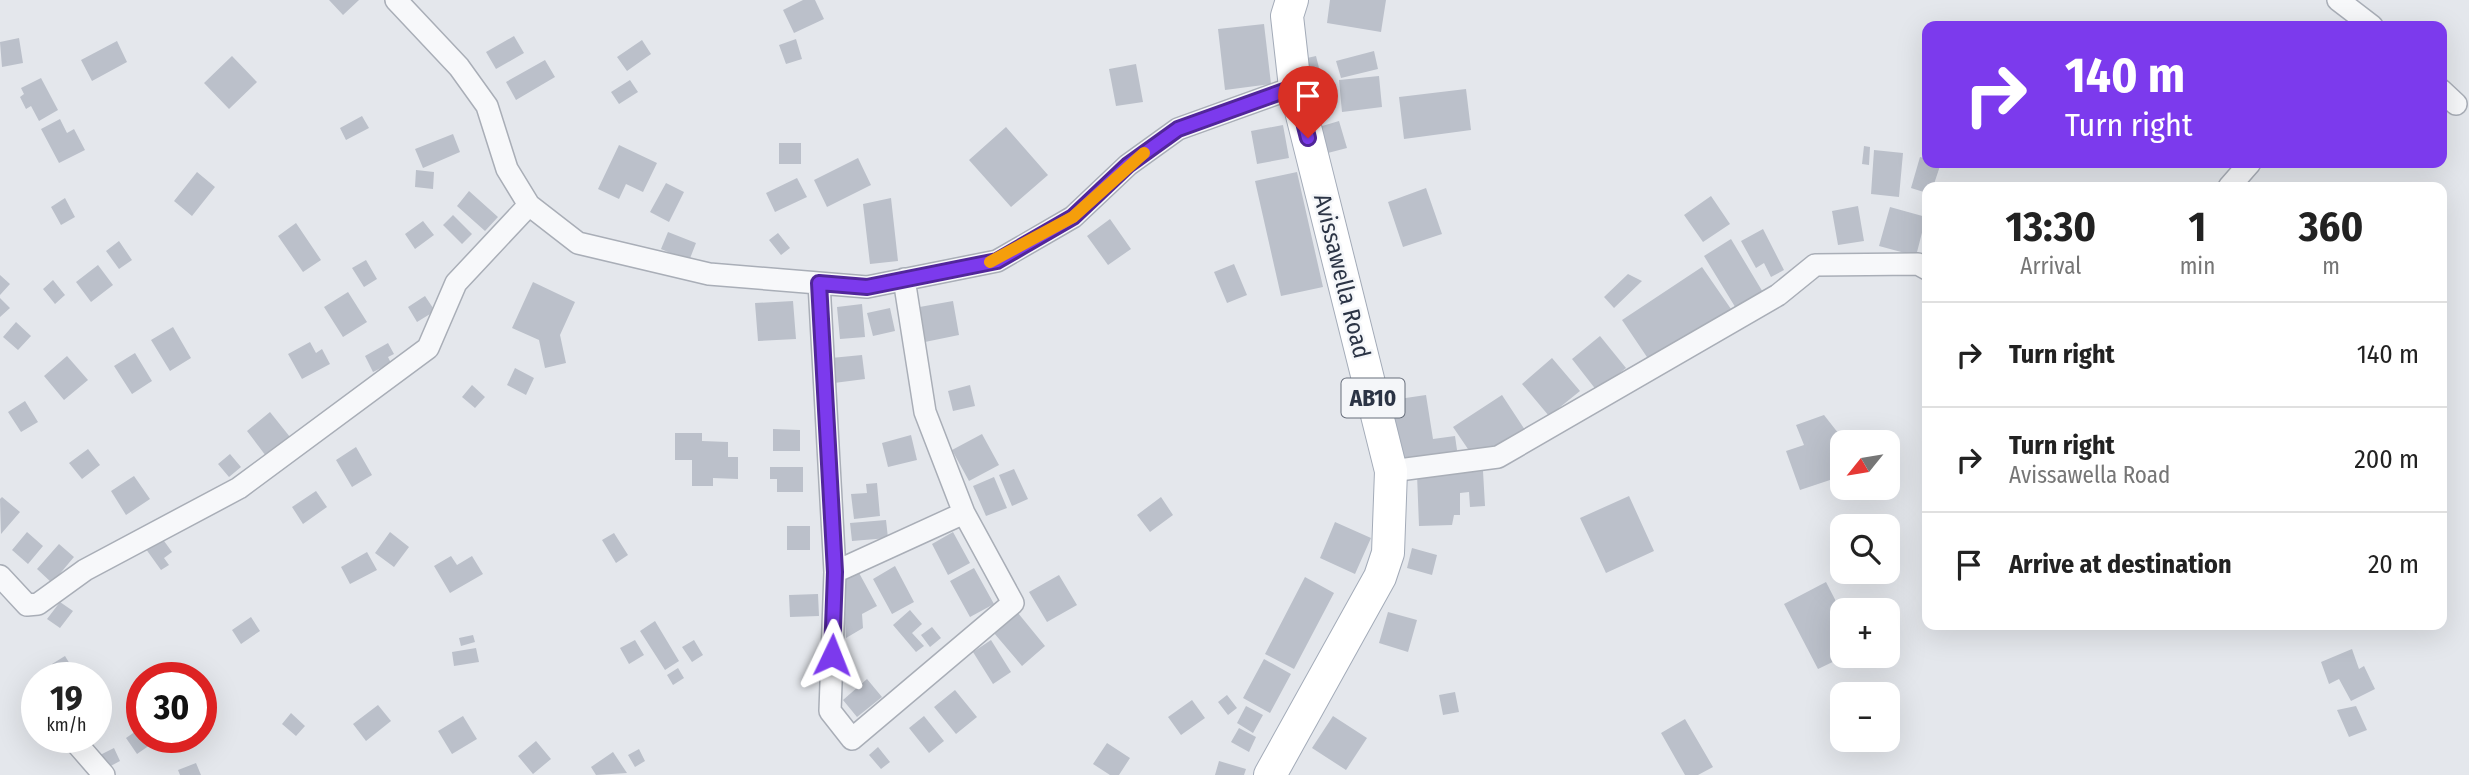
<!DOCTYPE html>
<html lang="en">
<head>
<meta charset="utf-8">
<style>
  :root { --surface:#fff; --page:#f6f6f6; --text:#222; --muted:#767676; --line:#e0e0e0 }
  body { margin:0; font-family:"Fira Sans Condensed",sans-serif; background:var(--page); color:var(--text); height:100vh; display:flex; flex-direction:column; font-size:26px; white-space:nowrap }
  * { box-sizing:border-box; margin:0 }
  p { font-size:23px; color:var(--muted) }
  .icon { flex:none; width:38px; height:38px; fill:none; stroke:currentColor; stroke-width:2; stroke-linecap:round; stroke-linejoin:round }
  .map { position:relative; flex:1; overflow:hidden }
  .drawer { position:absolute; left:1922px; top:182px; width:525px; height:448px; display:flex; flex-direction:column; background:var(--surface); border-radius:14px; box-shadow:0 7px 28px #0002 }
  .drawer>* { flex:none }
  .guide { position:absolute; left:1922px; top:21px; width:525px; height:147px; border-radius:14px; box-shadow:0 7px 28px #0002; background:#7c3aed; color:#fff; overflow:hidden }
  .needle { width:46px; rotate:240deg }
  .fabs { position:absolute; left:1830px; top:430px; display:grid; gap:14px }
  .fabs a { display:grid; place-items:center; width:70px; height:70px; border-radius:14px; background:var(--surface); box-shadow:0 7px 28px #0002; font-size:35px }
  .speed { position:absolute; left:21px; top:662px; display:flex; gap:14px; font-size:35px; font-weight:700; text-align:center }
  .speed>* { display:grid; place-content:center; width:91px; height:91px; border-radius:50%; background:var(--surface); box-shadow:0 7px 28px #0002; line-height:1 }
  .speed small { font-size:18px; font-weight:400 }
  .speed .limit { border:10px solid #d22; background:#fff; color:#111 }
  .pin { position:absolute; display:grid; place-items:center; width:60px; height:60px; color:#fff; margin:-72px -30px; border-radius:50% 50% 50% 0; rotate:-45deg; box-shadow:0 0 7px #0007 }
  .pin .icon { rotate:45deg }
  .me { position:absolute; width:77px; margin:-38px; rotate:2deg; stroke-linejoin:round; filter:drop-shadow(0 0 5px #0008) }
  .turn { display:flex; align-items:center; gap:24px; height:147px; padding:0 28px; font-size:32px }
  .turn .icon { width:91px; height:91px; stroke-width:2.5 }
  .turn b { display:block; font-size:49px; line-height:60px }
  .eta { display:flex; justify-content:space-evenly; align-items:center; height:119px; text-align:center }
  .eta b { font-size:42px; font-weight:700; line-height:49px }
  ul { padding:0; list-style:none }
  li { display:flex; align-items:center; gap:21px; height:105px; padding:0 28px; border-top:2px solid var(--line) }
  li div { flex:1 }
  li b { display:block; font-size:26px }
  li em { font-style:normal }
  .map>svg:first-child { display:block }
  .building { fill:#bbc0ca }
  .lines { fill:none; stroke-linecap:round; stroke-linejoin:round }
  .minor-casing { stroke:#a9aeb7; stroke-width:24 }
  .primary-casing { stroke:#a3abb8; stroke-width:34 }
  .minor { stroke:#f7f8fa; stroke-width:21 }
  .primary { stroke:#fff; stroke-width:32 }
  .route-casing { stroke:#51269a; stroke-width:18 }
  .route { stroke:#7c3aed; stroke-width:12 }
  .slow { stroke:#f59e0b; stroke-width:12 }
  .labels { text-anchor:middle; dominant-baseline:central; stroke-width:5; stroke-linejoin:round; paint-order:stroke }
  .shield { fill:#f4f6f9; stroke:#676e7b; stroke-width:2 }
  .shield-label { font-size:23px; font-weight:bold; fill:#2b3445 }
  .street-label { font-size:24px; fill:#2b3445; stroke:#f4f6f9 }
</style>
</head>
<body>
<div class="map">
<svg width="2469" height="775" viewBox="0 0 2469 775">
  <rect width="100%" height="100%" fill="#e4e7ec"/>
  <path class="building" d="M329 0H359L343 15Z
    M803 0H815L824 19 794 33 783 10Z
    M1330 0H1386L1381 32 1327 23Z
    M1264 24 1271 84 1225 90 1218 29Z
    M514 36 524 53 496 69 486 52Z
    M19 38 23 63 2 67 0 42Z
    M796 39 802 59 786 64 779 45Z
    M642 40 651 54 627 71 617 57Z
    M117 41 127 62 92 81 81 60Z
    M1374 51 1378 69 1341 78 1336 61Z
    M232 56 257 82 229 109 204 83Z
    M1316 56 1321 76 1312 78 1307 58Z
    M545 60 555 77 516 100 506 82Z
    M1136 64 1143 102 1116 106 1109 69Z
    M1379 76 1382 107 1342 112 1339 80Z
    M41 78 58 110 39 121 31 106 26 109 20 97 24 94 21 88Z
    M630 80 638 92 619 104 611 92Z
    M1466 89 1471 130 1404 139 1399 97Z
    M362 116 369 128 346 140 340 128Z
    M60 119 67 133 74 129 85 150 59 163 41 129Z
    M1339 121 1347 148 1320 155 1312 129Z
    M1283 125 1289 158 1257 164 1251 131Z
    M1006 127 1048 175 1011 207 969 160Z
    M453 134 460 152 423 168 415 149Z
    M779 143H801V164H779Z
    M619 145 657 163 643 192 626 184 619 199 598 189Z
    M1864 146 1870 147 1869 165 1862 164Z
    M1874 150 1903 153 1899 197 1871 194Z
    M1920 157 1927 159V163H1941L1933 187H1927V193L1911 188Z
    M858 158 871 185 827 207 814 180Z
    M416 170 434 172 433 189 415 187Z
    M197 172 215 187 192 216 174 201Z
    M1297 172 1323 287 1281 296 1255 181Z
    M797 178 807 197 775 212 766 193Z
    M666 183 684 192 669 222 650 212Z
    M1426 188 1442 234 1403 247 1388 202Z
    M469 191 498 217 485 231 457 206Z
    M1711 196 1730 224 1703 242 1684 215Z
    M65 198 75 217 61 225 51 207Z
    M891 198 898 261 870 264 863 204Z
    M1858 206 1864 241 1838 245 1832 211Z
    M1890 207 1926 217 1916 256 1879 246Z
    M453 215 472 234 462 244 443 225Z
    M1110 219 1131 249 1108 265 1087 236Z
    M423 221 434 235 415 249 405 234Z
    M296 223 321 260 303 272 278 236Z
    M1763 229 1784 270 1771 277 1764 263 1756 268 1741 241Z
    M668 232 696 243 689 261 661 249Z
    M778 233 790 248 781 255 769 240Z
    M1731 239 1764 294 1737 310 1704 256Z
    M119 241 132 260 119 269 106 251Z
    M366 260 377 279 364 287 352 268Z
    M1234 264 1247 295 1227 303 1214 272Z
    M98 265 113 285 91 302 76 282Z
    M1702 267 1731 309 1651 363 1622 320Z
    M1628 274 1642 281 1614 308 1604 297Z
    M0 275 10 284 0 295Z
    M53 280 65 295 55 304 43 289Z
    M533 282 575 302 560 335 566 363 545 368 539 340 512 328Z
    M348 292 367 322 343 337 324 307Z
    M425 296 435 311 417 322 408 307Z
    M0 298 10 308 0 317Z
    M793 301 796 339 758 341 755 303Z
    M953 301 959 335 920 343 914 308Z
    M862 304 865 337 840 339 837 307Z
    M890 308 895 331 873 336 867 313Z
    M16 322 31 336 18 350 3 337Z
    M173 327 191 358 170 371 151 340Z
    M1600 336 1626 368 1597 391 1572 359Z
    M310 342 316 353 322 349 330 364 302 379 288 354Z
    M388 343 394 354 388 357 391 363 373 372 365 356Z
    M135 353 152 381 132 394 114 366Z
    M862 355 865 379 834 383 831 358Z
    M67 356 88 380 64 400 44 376Z
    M1552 358 1580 391 1549 416 1522 384Z
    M515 368 534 378 526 395 507 385Z
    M472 385 485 397 475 408 462 397Z
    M970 385 975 406 953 411 948 391Z
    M1426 395 1433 439 1455 436 1458 457 1402 464 1392 400Z
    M1502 395 1527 433 1497 453 1470 452 1453 427Z
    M25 401 38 422 21 432 8 412Z
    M270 412 290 437 266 456 247 431Z
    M1824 415 1846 443 1831 456 1833 479 1800 490 1786 451 1804 445 1796 425Z
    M773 429 800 430V451H773Z
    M675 433H702V441L728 442V457H738V479L713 478V486H692V460H675Z
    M982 434 999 465 969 481 952 450Z
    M911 435 917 460 888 467 882 443Z
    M356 447 372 475 352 487 336 460Z
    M88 449 100 465 82 479 69 463Z
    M230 454 241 467 229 477 218 464Z
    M770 467H803V492H777V479H770Z
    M1014 469 1028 499 1012 506 999 475Z
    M1483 471 1485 506 1470 507 1469 492 1460 493V515H1454L1452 525 1419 526 1417 474Z
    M134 476 150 499 126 515 111 491Z
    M994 477 1007 508 986 516 973 486Z
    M877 483 880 516 854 519 851 494 867 493 866 484Z
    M316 491 327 507 303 524 292 507Z
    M1629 496 1654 551 1606 573 1580 518Z
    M2 497 20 512 1 534 0 499Z
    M1161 497 1173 515 1150 532 1137 515Z
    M886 520 888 538 852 541 850 523Z
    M1335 522 1371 538 1355 574 1320 558Z
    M787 526H810V550H787Z
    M27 532 43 546 28 564 12 550Z
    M390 532 409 547 394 567 375 553Z
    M953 532 970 563 948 575 932 544Z
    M614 533 628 555 616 563 602 540Z
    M159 534 172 552 164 558 169 565 161 570 143 545Z
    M59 544 74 557 52 583 37 569Z
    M1412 548 1437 555 1432 575 1407 568Z
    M367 552 377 570 350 584 341 567Z
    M451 556 457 565 472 556 483 574 450 593 434 566Z
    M895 566 914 602 892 614 873 579Z
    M974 568 994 604 970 617 950 581Z
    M858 571 877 606 862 614 863 628 846 638 843 592 838 582Z
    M1059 575 1077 605 1047 622 1029 592Z
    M1305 577 1334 593 1294 669 1265 654Z
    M1826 582 1843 615V657L1818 669 1784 604Z
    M818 594 819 616 790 617 789 595Z
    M60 602 73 611 60 628 47 619Z
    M910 610 922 624 912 633 924 646 916 652 893 625Z
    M1388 612 1417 620 1408 652 1379 643Z
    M1018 613 1045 646 1022 666 994 633Z
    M251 617 260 631 241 644 232 630Z
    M655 621 679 661 665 670 640 631Z
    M932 627 941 638 930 647 921 635Z
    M473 635 475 642 461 646 459 638Z
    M635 640 644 655 629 664 620 648Z
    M694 640 703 655 692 662 682 647Z
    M991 640 1011 672 993 684 973 652Z
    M476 648 479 662 454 666 452 652Z
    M2352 649 2359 669 2364 666 2375 689 2351 701 2339 679 2329 684 2321 662Z
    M65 656 76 674 71 677H61L52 664Z
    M1264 659 1291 674 1270 713 1243 698Z
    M678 668 684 678 673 685 667 675Z
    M867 679 882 697 857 717 843 700Z
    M955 690 977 717 956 734 934 707Z
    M1455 692 1459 712 1443 715 1439 695Z
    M1227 695 1237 708 1228 715 1218 702Z
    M1192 700 1205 718 1181 735 1168 717Z
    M378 705 391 721 366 741 353 724Z
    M1246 706 1263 715 1253 733 1237 723Z
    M2356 706 2367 730 2349 737 2337 710Z
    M291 713 305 726 296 736 282 724Z
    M463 716 477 739 452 754 438 731Z
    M924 716 944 741 929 753 909 728Z
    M1333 716 1367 738 1346 770 1312 748Z
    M1685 719 1713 767 1698 775H1685L1661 733Z
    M1239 728 1256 737 1249 752 1231 742Z
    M139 729 150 745 137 754 126 738Z
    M536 741 551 759 533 774 518 756Z
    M1107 743 1130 758 1119 775H1110L1093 764Z
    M878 747 890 762 881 769 869 755Z
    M114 748 120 761 105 769 98 756Z
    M639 749 645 761 635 767 628 755Z
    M613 752 627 773 596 775 591 767Z
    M1219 761 1246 769 1244 775H1215Z
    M196 763 201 775H180L178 770Z"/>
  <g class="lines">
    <defs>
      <path id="minor" d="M396 0 459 67 487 106 507 169 529 205 578 243 709 274 867 287 997 261 1073 217 1128 165 1178 129 1295 87
        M2338 0 2372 26
        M2441 90 2456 104
        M2229 187 2250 163
        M904 279 925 412 964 513
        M819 283 835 572 830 711 852 739 1013 603 964 513 835 572
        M1391 471 1498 457 1778 295 1815 265 1918 264 1927 269
        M0 576 27 605 38 604 85 570 239 488 428 348 456 283 529 205
        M71 737 104 775"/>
      <path id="primary" d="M1270 775 1380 577 1388 553 1391 471 1295 87 1287 16 1292 0"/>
    </defs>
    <use href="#minor" class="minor-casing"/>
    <use href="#primary" class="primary-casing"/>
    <use href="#minor" class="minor"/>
    <use href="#primary" class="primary"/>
  </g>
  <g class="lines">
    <defs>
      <path id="route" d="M832 655 835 572 819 283 867 287 997 261 1073 217 1128 165 1178 129 1295 87 1308 138"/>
    </defs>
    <use href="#route" class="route-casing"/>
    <use href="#route" class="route"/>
    <path class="slow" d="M990 262 1073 217 1144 153"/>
  </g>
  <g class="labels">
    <rect class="shield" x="1341.5" y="378.5" width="63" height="39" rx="5"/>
    <g class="shield-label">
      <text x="1373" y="398">AB10</text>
    </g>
    <g class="street-label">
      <text transform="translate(1342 276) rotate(76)">Avissawella Road</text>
    </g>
  </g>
</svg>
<div class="fabs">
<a><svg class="needle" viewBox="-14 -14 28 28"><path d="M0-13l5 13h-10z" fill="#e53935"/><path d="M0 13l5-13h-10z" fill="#767676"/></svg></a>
<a><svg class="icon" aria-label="search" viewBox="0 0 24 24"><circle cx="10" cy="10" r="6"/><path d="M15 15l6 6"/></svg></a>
<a>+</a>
<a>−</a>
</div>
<div class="speed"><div>19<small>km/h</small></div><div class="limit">30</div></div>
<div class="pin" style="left:1308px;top:138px;background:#d93025"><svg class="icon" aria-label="arrive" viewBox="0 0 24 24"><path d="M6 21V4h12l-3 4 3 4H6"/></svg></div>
<svg class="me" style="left:832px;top:655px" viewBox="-20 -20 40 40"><path d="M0-17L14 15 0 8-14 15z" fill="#7c3aed" stroke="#fff" stroke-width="4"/></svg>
<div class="guide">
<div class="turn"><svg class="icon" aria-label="right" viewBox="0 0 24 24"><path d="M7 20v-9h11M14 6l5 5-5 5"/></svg><div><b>140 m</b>Turn right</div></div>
</div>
<section class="drawer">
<div class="eta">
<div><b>13:30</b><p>Arrival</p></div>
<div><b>1</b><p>min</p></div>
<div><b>360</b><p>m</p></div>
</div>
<ul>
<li><svg class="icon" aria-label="right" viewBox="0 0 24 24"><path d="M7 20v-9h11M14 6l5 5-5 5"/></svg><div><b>Turn right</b></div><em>140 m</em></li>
<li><svg class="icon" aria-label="right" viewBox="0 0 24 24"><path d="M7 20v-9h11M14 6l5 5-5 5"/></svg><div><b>Turn right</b><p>Avissawella Road</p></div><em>200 m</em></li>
<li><svg class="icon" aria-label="arrive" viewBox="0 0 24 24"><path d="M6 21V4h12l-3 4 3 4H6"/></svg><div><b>Arrive at destination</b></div><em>20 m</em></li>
</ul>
</section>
</div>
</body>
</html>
